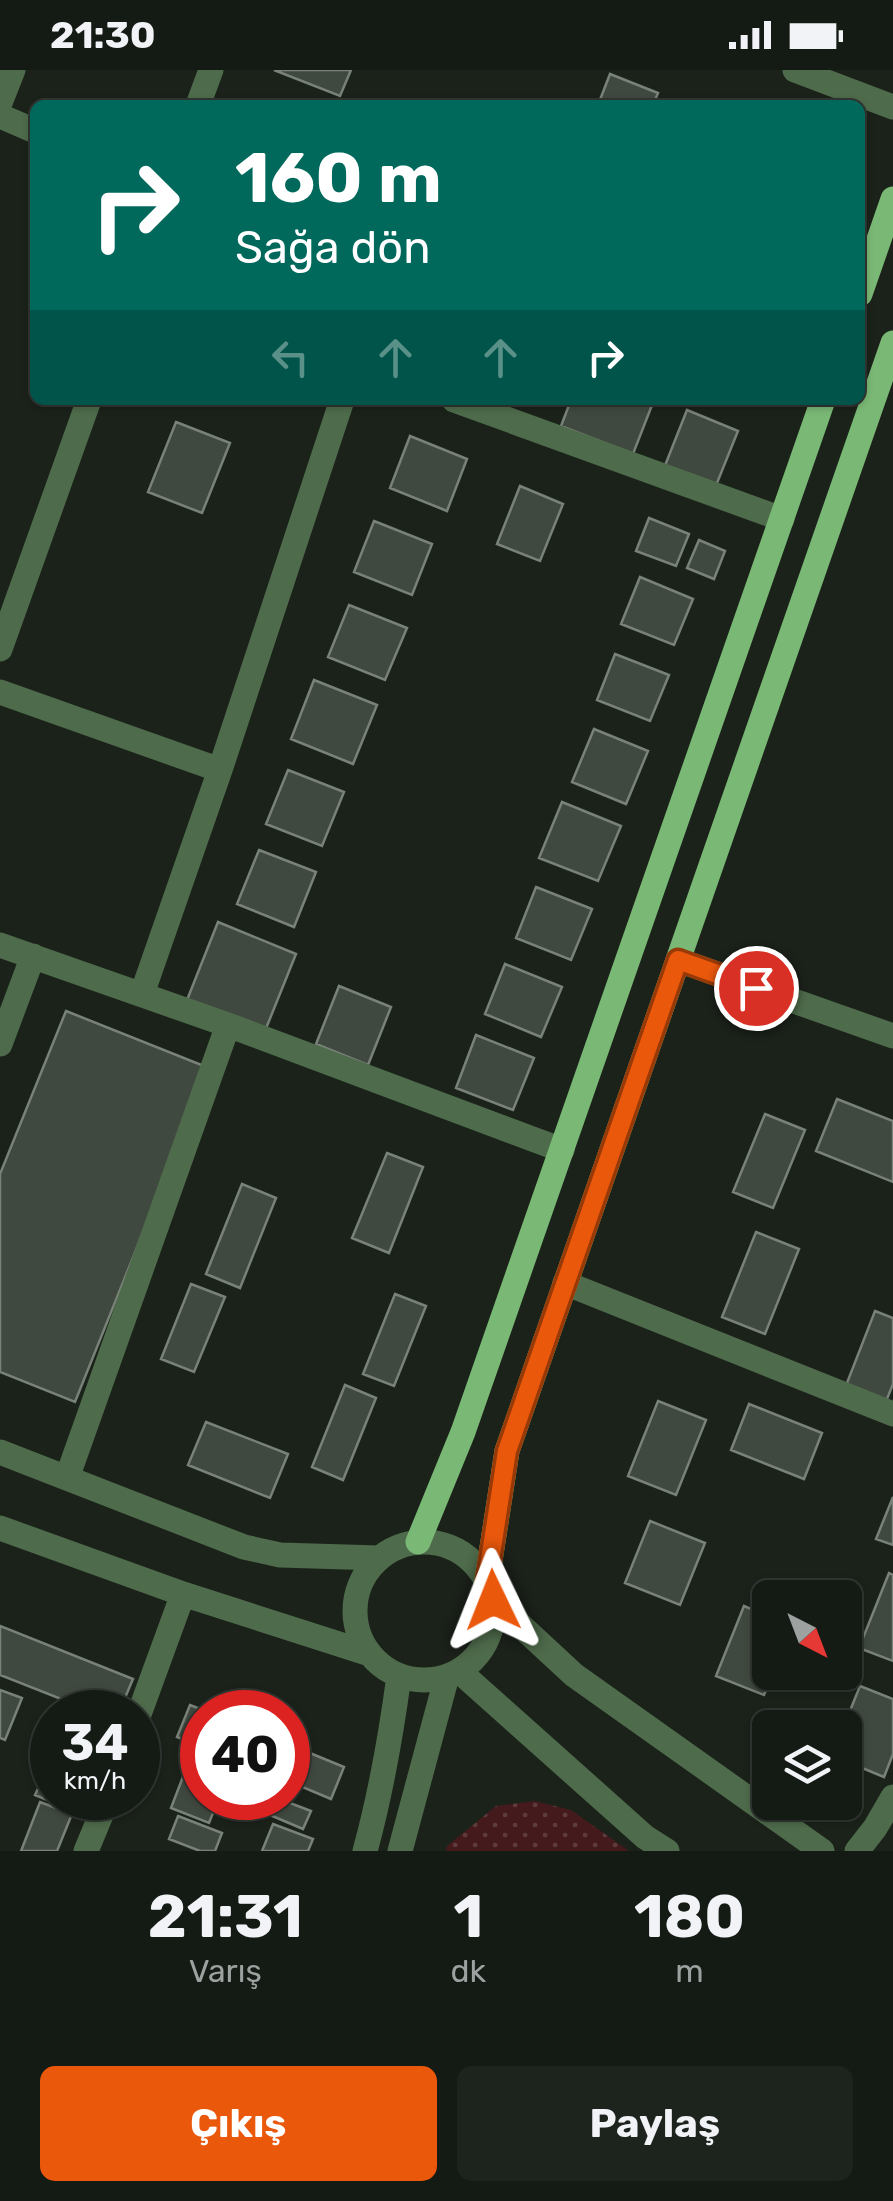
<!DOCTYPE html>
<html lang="tr">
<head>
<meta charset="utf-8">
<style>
  :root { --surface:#141a14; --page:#1d231d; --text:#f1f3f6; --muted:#9da1a0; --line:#333834; --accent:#ea580c }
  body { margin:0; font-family:Rubik,sans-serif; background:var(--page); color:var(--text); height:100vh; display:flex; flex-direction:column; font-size:38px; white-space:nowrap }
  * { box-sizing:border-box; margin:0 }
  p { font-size:32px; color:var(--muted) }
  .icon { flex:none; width:55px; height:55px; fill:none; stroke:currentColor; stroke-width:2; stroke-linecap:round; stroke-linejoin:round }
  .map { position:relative; height:1781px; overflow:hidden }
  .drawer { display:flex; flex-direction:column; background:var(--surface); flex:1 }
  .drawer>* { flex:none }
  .hud { position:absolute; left:30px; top:30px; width:835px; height:305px; border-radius:15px; box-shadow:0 2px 8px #0004,0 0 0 2px var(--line); background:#00695c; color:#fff; overflow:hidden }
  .needle { width:65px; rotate:138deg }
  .controls { position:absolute; left:752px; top:1510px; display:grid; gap:20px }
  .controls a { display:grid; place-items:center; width:110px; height:110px; border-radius:15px; background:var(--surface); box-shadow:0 2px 8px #0004,0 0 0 2px var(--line); font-size:50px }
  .speed { position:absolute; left:30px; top:1620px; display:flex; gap:20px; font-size:50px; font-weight:700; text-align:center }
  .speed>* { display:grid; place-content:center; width:130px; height:130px; border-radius:50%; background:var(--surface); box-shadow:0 2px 8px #0004,0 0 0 2px var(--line); line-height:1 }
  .speed small { font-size:25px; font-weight:400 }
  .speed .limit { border:15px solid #d22; background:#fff; color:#111 }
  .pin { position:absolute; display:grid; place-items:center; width:85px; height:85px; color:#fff; margin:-42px; border:5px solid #fff; border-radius:50%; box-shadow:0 2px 10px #0007 }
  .me { position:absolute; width:110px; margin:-55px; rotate:358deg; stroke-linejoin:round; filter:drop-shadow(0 0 8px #0008) }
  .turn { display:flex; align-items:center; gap:35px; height:210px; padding:0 40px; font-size:45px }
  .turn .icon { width:130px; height:130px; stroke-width:2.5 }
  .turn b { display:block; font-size:70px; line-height:85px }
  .lanes { display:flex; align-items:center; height:95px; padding:0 40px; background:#0003; justify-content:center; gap:50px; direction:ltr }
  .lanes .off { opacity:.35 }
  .eta { display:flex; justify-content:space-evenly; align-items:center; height:170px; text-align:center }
  .eta b { font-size:60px; font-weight:700; line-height:70px }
  .cta { display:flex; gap:20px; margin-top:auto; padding:20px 40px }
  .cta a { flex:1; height:115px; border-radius:15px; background:var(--accent); color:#fff; font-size:40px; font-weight:700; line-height:115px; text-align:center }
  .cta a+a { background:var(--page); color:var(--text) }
  .status { display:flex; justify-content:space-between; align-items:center; height:70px; padding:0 50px; background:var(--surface); direction:ltr }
  .status svg { height:28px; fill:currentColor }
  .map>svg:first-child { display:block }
  .park { fill:url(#park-dots) }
  .building { fill:#40493f; stroke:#798278; stroke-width:2.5 }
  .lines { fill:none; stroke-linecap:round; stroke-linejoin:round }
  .minor { stroke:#4e6b4b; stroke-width:25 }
  .major { stroke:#7ab875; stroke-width:25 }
  .route-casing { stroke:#983908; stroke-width:25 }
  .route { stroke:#ea580c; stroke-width:18 }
</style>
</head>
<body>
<div class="status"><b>21:30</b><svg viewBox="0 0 49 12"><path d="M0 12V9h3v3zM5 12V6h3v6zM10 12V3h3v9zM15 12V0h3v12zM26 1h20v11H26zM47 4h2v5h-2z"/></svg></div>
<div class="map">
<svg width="893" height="1781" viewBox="0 0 893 1781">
  <defs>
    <pattern id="park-dots" width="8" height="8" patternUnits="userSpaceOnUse" patternTransform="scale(2.5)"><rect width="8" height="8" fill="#441a1c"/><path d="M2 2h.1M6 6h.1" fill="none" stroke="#5e3b3c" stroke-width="1.8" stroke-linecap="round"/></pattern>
  </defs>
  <rect width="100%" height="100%" fill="#1b221a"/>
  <path class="park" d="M535 1731 571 1740 629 1781H446L447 1776 496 1736Z"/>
  <path class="building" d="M274 0H351L340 26Z
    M610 4 658 23 653 35H598Z
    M571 330H654L633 384 561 356Z
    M687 340 738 361 713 423 662 403Z
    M176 352 230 373 202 443 148 422Z
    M410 366 467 389 447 441 390 418Z
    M520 416 563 434 540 491 497 474Z
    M649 448 689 464 676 496 636 481Z
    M374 451 432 474 412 525 354 502Z
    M699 470 725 481 714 509 687 498Z
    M640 507 693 529 674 575 621 554Z
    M349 535 407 558 385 610 328 587Z
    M615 584 669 605 650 651 597 630Z
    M314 610 377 635 353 694 291 669Z
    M594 659 648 681 626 734 572 712Z
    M288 700 344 722 322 776 266 754Z
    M562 732 621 756 598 811 539 788Z
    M259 780 316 802 294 857 237 834Z
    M536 817 592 839 571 890 516 868Z
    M218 852 296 884 265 961 187 930Z
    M505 894 562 917 541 967 485 944Z
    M339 916 391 937 368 995 316 974Z
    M66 941 209 998 75 1332 0 1302V1104Z
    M476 965 534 988 513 1040 456 1018Z
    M837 1029 893 1051V1112L816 1081Z
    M765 1044 805 1060 773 1138 733 1122Z
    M387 1083 423 1097 389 1183 352 1168Z
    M242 1114 276 1128 240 1218 206 1204Z
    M756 1162 799 1179 765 1264 722 1247Z
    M191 1214 225 1227 194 1302 161 1289Z
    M395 1224 426 1236 394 1316 363 1304Z
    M875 1241 893 1248V1314L885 1334 845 1318Z
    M345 1315 376 1328 343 1410 312 1397Z
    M658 1331 706 1350 676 1425 628 1406Z
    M749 1334 822 1363 804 1409 731 1380Z
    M206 1352 288 1384 270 1428 188 1395Z
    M893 1427V1475L876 1469Z
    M650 1451 705 1473 680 1535 625 1513Z
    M889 1503 893 1505V1591L859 1578Z
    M744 1536 770 1547V1602H774L764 1625 716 1606Z
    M0 1556 133 1609 119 1642H94L0 1605Z
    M860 1616 893 1629V1684L884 1707 845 1691V1658H843Z
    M0 1620 22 1628 5 1670 0 1668Z
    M190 1635 208 1642H202V1677L177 1667Z
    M288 1674 344 1697 331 1729 288 1711Z
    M189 1691 202 1696V1728H219L209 1753 171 1738Z
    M43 1708 52 1712V1728H71L67 1738 35 1725Z
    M277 1728 311 1741 303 1759 270 1745Z
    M40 1732 72 1744 57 1781H21Z
    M178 1746 222 1763 215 1781H200L169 1769Z
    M273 1754 313 1769 308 1781H262Z"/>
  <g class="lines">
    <path class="minor" d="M795 0 893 37
      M0 33 13 0
      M198 35 211 0
      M0 46 35 61
      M454 330 782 449
      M0 579 89 330
      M0 622 220 700
      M0 875 228 955 562 1080
      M678 890 893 966
      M142 924 220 700 342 330
      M0 974 33 886
      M565 1213 893 1344
      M0 1382 244 1477 280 1485 379 1488
      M67 1408 228 955
      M0 1458 183 1524 370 1584
      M355 1541a69 69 0 1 1 138 0a69 69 0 1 1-138 0Z
      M493 1530 574 1605 822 1781
      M459 1601 645 1767 667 1781
      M138 1647 183 1524
      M86 1781 108 1728
      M365 1781C381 1723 391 1665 399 1606
      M400 1781 447 1606
      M857 1781 875 1758 893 1727"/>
    <path class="major" d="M860 224 893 129
      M418 1472 463 1362 823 330
      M487 1510 507 1381 893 273"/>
  </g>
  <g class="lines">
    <defs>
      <path id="route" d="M493 1530 487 1510 507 1381 678 890 756 918"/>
    </defs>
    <use href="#route" class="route-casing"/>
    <use href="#route" class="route"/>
  </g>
</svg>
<div class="controls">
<a><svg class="needle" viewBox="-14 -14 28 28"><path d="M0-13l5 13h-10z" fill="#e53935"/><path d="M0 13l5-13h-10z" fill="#9da1a0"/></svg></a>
<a><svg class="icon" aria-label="layers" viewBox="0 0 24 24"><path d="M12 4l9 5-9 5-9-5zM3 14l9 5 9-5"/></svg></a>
</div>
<div class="speed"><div>34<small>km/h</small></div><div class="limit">40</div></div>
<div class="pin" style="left:756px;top:918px;background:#d93025"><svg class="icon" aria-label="arrive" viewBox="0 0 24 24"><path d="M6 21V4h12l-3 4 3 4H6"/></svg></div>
<svg class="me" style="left:493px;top:1530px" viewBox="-20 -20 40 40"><path d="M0-17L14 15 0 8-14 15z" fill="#ea580c" stroke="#fff" stroke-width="4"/></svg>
<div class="hud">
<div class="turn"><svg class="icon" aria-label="right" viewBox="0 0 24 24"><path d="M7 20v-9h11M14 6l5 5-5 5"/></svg><div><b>160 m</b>Sağa dön</div></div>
<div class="lanes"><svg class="icon off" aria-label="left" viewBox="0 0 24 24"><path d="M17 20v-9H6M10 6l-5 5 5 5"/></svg><svg class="icon off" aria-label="ahead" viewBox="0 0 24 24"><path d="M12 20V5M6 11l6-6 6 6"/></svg><svg class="icon off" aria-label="ahead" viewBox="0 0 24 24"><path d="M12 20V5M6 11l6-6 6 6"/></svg><svg class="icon" aria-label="right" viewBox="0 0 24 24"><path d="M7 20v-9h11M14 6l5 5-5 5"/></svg></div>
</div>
</div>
<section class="drawer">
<div class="eta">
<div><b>21:31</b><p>Varış</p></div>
<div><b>1</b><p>dk</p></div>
<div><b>180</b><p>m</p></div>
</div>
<div class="cta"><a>Çıkış</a><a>Paylaş</a></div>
</section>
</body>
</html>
